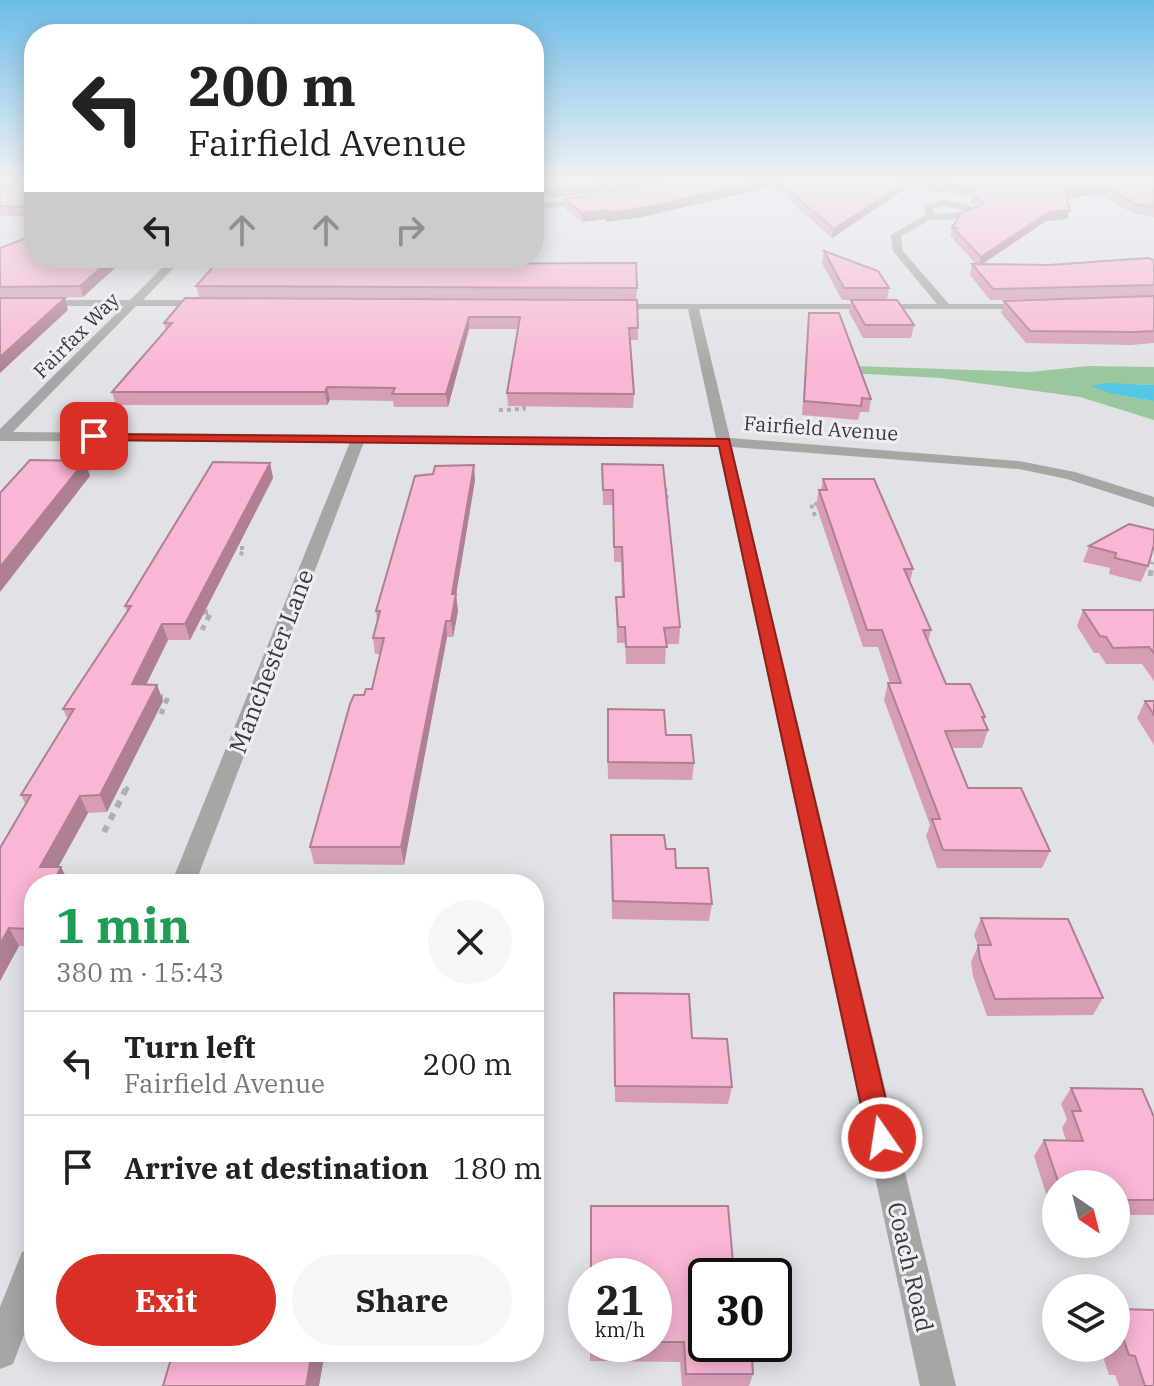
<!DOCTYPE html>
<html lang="en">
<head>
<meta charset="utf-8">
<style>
  :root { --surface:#fff; --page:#f6f6f6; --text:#222; --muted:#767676; --line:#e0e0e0; --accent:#d93025 }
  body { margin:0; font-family:"IBM Plex Serif",serif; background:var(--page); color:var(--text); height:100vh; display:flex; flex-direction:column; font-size:30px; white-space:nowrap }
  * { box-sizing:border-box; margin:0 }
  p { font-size:26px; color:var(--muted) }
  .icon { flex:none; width:44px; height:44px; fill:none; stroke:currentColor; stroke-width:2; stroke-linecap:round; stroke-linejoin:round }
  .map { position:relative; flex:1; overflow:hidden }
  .panel { position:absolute; left:24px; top:874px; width:520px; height:488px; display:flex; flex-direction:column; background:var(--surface); border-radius:32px; box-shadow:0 4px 20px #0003 }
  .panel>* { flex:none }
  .banner { position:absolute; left:24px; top:24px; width:520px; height:244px; border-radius:32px; box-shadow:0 4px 20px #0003; background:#fff; color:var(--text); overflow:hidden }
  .needle { width:52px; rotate:145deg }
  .controls { position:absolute; left:1042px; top:1170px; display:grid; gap:16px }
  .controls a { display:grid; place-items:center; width:88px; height:88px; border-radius:50%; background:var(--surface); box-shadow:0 4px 20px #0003; font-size:40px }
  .speed { position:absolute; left:568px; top:1258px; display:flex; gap:16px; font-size:40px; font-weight:700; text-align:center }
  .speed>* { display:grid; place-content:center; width:104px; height:104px; border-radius:50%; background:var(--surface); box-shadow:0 4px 20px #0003; line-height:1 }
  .speed small { font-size:20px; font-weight:400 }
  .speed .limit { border:4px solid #111; border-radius:12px; background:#fff; color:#111 }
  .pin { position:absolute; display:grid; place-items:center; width:68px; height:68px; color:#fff; margin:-34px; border-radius:16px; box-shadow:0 4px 12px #0006 }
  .me { position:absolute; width:88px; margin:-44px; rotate:347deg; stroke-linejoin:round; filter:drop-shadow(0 0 6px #0008) }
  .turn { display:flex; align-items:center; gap:28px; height:168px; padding:0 32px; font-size:36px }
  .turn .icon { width:104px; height:104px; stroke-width:2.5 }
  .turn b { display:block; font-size:56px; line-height:68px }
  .lanes { display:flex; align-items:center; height:76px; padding:0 32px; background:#0003; justify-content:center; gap:40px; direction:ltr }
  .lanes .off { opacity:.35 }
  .round { display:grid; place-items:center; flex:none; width:84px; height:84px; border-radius:42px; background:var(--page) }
  .summary { display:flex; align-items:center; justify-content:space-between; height:136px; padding:0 32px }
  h1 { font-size:48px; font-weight:700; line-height:60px; color:#1e9e55 }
  .button { display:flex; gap:16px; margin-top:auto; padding:16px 32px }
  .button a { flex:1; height:92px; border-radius:48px; background:var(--accent); color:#fff; font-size:32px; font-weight:700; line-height:92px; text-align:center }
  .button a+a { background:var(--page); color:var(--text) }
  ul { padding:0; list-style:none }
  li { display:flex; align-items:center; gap:24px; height:104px; padding:0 32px; border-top:2px solid var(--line) }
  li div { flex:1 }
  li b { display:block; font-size:30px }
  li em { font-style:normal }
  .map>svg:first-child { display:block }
  .green { fill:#9bc79e }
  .water { fill:#54c7e5 }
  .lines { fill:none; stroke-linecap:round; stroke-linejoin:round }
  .path-far2 { stroke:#aeafb3; stroke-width:4; stroke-dasharray:4 4; stroke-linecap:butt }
  .path-far1 { stroke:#aeafb3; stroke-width:5; stroke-dasharray:6 6; stroke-linecap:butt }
  .path { stroke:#aeafb3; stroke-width:6; stroke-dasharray:7 7; stroke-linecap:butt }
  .minor { fill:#a7a6a4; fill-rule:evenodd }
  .wall { fill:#d79db7 }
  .shaded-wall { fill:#af7f95 }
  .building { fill:#fab6d5; stroke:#af7f95; stroke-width:2 }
  .route { fill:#d93025; stroke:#8d1f18; stroke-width:2 }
  .labels { text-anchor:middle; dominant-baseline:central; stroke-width:6; stroke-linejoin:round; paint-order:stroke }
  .far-street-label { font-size:20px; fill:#393a3c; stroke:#edeff5 }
  .street-label { font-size:24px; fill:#393a3c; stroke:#edeff5 }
</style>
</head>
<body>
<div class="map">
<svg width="1154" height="1386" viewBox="0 0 1154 1386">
  <rect width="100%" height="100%" fill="#e0e2e7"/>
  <path class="green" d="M824 365 1030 372 1088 366 1154 367V385L1132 384 1112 394 1154 401V420L1080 397 941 378 848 373Z"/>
  <path class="water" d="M1107 383 1154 385V401L1112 394 1091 386Z"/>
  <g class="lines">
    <path class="path-far2" d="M499 410 524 409V405
      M663 490H666L667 503
      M815 516 811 504H823
      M232 548H244L239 559
      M1147 560 1153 564"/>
    <path class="path-far1" d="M1150 576 1153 562
      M202 612H211L202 630
      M157 697H168L161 714"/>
    <path class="path" d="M104 832 126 789H119"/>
    <path class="minor" d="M593 198 590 203 534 210V204Z
      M946 200 968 204 979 212 966 219 930 220 901 236 903 251 949 304H1030L1035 307 1034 309H699L730 438 1019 461 1075 472 1154 497V507L1067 479 1019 469 732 447 956 1386H920L718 446 364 442 195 884H171L350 442 0 441V429L124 306H0V300H130L172 258H183L143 300H206L211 303 206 306H136L13 432 716 438 688 309H610L606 308V304H937L893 251 891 235 925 215 924 205ZM946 206 969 212 935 214 932 208Z
      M34 1247V1308L13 1364 0 1369V1307L22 1252Z"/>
  </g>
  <path class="wall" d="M34 179V217L0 216V187Z
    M534 179H1154V217L1132 213 1100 194 1067 198 1070 210 1067 219 1046 221 982 264 1049 265 1154 260V296L990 300 970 275 972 264H976L954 240V238L950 237 952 228 976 207 970 202 972 196 916 190 911 185 832 238 773 186 642 217 606 222V219L582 222 564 208V199L635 188 666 179 633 187 552 198 534 185Z
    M0 248 34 258H126L83 297 0 298Z
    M824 251 889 288 887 300H842L822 263Z
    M389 264 637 288 636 299 199 297 196 286Z
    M1154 296V343L1131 345 1026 343 1001 313 1004 301Z
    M637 300 638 340H630L634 394 633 408 508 406 507 393 518 329H469L448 407H394L393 401 330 400 327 405H116L112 392 166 330 164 323Z
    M851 300 914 325 911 338H863L849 312Z
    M809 313 871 399 869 412H860L858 420 802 415Z
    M270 463 273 478 190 640H168L146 685H157L163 701 107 812 88 813 58 867 34 884V946H19L0 981V848L26 805 21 795 68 720 63 709 127 612 125 606Z
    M602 464 680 627 679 644H666L665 664H626L625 643H617L616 597H622L621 562H614L613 505H603Z
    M823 479 913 569 910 582 931 630 928 642 946 684 985 717 984 721 988 730 982 748H952L968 788 1050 851 1042 868H937L926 836 930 825 884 700 888 683H890L878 647H863L816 505 819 490H821Z
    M475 480 456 595 458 611 453 637H447L404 865 314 864 310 847 364 695 372 689 380 654H375L373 638 377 621 376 611Z
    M1129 524 1148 566 1141 582 1109 574 1110 568 1083 562 1089 546Z
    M1083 610H1154V681L1142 664H1106L1099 653H1094L1077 626Z
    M1145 701H1154V745L1137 718Z
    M607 726 666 735 694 763 692 780 608 779Z
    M611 835 666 849 676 868 712 904 709 921 612 919Z
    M981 918 1103 998 1093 1015 987 1016 973 976 971 962 978 946 974 935Z
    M614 993 692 1038 732 1087 728 1104 615 1102Z
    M1071 1088 1154 1117V1215H1116V1184H1056V1215H1053L1034 1156 1044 1140H1066L1062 1128 1067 1119 1061 1104Z
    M734 1274 753 1374 749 1386H682L680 1362 590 1361V1344H654V1276Z
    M1116 1309 1154 1386H1119L1115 1375H1109L1100 1348H1116Z"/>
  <path class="shaded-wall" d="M632 179H666L633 187 552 198V190Z
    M771 179H774L773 186 642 217 606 222V219L582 222V213L606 210Z
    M910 179H912L911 185 832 238 834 229Z
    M1103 185 1100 194 1062 199 1065 190Z
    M1070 210 1067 219 1046 221 978 267 981 257 1049 212Z
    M112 258H126L83 297 80 286Z
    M65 298 68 310 0 373V357Z
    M469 317V329L448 407 446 394Z
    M327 387 330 400 327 405 325 392Z
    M85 461 90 476 0 592V567Z
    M270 463 273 478 190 640 185 624Z
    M474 465 475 480 456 595 458 611 453 637 451 621 452 594Z
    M446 621 447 637 404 865 401 847Z
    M162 624 168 640 138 701 132 684Z
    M157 685 163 701 107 812 100 795Z
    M80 796 88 813 49 884 40 867Z
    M61 867 70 884H53Z
    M34 921V936L30 929Z
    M9 928 19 946 0 981V944Z
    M312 1352H325L319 1386H306Z"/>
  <path class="building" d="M34 179V207L0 206V187Z
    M537 179H632L552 190Z
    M666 179H771L643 208 606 213V210L582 213 564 199 635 188Z
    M775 179H910L834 229Z
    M915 179H1154V207L1135 204 1103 185 1065 190 1070 210 1049 212 981 257 956 231 957 228H952L961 213 984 204 972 193 976 187 918 181Z
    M34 235V258H112L80 286 0 287V248Z
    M824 251 878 271 889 288H844Z
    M221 258H388L389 264 636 263 637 288 196 286Z
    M1148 258 1154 260V285L993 289 972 264 1049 265Z
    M1154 296V331L1136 332 1030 331 1004 301Z
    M0 298H65L0 357Z
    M185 298 637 300 638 328H629L634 394 507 393 520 317H469L446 394H392L395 388 327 387 325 392H112L172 323H164Z
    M851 300H897L914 325H865Z
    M809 313H839L871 399 862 398 861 406 804 401Z
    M30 460 85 461 0 567V493Z
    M213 462 270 463 185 624H162L132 684 157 685 100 795 80 796 40 867H61L53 884H34V921L30 929 9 928 0 944V848L31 795H21L74 709H63L131 606H125Z
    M602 464 663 465 680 627 664 628 667 647H626L625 627H618L616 597H624L622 547H614L613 490H603Z
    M474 465 452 594H456L451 621H446L401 847H310L350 704 354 695H364L366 689H372L384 638H373L380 611H376L415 476 433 474 435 466Z
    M823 479H874L913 569H904L931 630H923L946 684H970L985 717H982L988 730 945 731 968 788H1021L1050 851 943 850 932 819H940L888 683H901L882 630H867L819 490H827Z
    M1129 524 1154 530V545L1148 566 1115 558 1116 553 1089 546Z
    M1083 610H1154V653L1149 647 1113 648 1106 637 1100 636Z
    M1145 701H1154V715Z
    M608 709 664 710 666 735H691L694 763 608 762Z
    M611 835H664L666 849H675L676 868H708L712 904 613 901Z
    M981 918 1068 919 1103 998 995 999 980 959 978 945H991Z
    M614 993 689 994 692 1038 727 1039 732 1087 615 1086Z
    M1071 1088 1142 1089 1154 1117V1200H1116V1184H1059L1044 1140 1083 1141 1072 1111H1081Z
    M591 1206H728L734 1274H745L746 1276H706V1344H751L753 1374H686L684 1342H654V1276H591Z
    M1116 1309 1154 1310V1386H1145L1135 1356 1129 1355 1116 1318Z
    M173 1352H312L306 1386H163Z"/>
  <linearGradient id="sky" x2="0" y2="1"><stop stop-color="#6dbce7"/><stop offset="0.48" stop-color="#f1f2f4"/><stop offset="1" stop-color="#f1f2f4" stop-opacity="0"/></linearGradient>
  <rect width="1154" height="373" fill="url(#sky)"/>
  <path class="route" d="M90 434 729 439 895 1138 891 1148 882 1152 872 1148 868 1138 719 446 94 440 90 439Z"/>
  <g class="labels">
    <g class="far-street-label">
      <text transform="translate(76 335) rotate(-45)">Fairfax Way</text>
      <text transform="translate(821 428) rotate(4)">Fairfield Avenue</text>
    </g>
    <g class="street-label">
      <text transform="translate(271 661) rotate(-69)">Manchester Lane</text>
      <text transform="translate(911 1267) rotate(77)">Coach Road</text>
    </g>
  </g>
</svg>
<div class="controls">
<a><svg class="needle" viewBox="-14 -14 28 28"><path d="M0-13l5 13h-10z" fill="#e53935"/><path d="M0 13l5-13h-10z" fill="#767676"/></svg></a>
<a><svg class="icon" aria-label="layers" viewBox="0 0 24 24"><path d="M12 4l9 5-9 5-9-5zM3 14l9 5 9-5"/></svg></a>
</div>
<div class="speed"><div>21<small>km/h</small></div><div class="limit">30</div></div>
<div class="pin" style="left:94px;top:436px;background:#d93025"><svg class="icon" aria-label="arrive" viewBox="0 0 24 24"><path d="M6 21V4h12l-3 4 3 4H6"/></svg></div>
<svg class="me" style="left:882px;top:1138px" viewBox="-20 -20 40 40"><circle r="17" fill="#d93025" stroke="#fff" stroke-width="3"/><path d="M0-11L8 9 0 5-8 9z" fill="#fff"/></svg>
<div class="banner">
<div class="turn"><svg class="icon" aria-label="left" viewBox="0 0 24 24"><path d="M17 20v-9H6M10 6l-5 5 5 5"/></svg><div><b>200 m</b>Fairfield Avenue</div></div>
<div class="lanes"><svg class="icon" aria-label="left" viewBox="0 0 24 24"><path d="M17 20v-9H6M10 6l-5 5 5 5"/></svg><svg class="icon off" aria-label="ahead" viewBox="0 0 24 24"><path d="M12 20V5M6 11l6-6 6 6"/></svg><svg class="icon off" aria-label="ahead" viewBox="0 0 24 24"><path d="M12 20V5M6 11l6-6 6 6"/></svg><svg class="icon off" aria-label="right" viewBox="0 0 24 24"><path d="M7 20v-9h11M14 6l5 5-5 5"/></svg></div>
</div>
<section class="panel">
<div class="summary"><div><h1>1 min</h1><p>380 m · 15:43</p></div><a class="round"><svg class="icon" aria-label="close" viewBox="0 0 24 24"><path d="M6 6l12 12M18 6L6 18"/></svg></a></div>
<ul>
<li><svg class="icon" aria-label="left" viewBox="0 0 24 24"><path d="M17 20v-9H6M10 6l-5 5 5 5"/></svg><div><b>Turn left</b><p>Fairfield Avenue</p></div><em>200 m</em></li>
<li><svg class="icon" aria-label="arrive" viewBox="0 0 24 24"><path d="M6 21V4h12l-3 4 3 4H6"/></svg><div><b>Arrive at destination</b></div><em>180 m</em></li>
</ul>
<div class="button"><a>Exit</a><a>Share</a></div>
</section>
</div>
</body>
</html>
